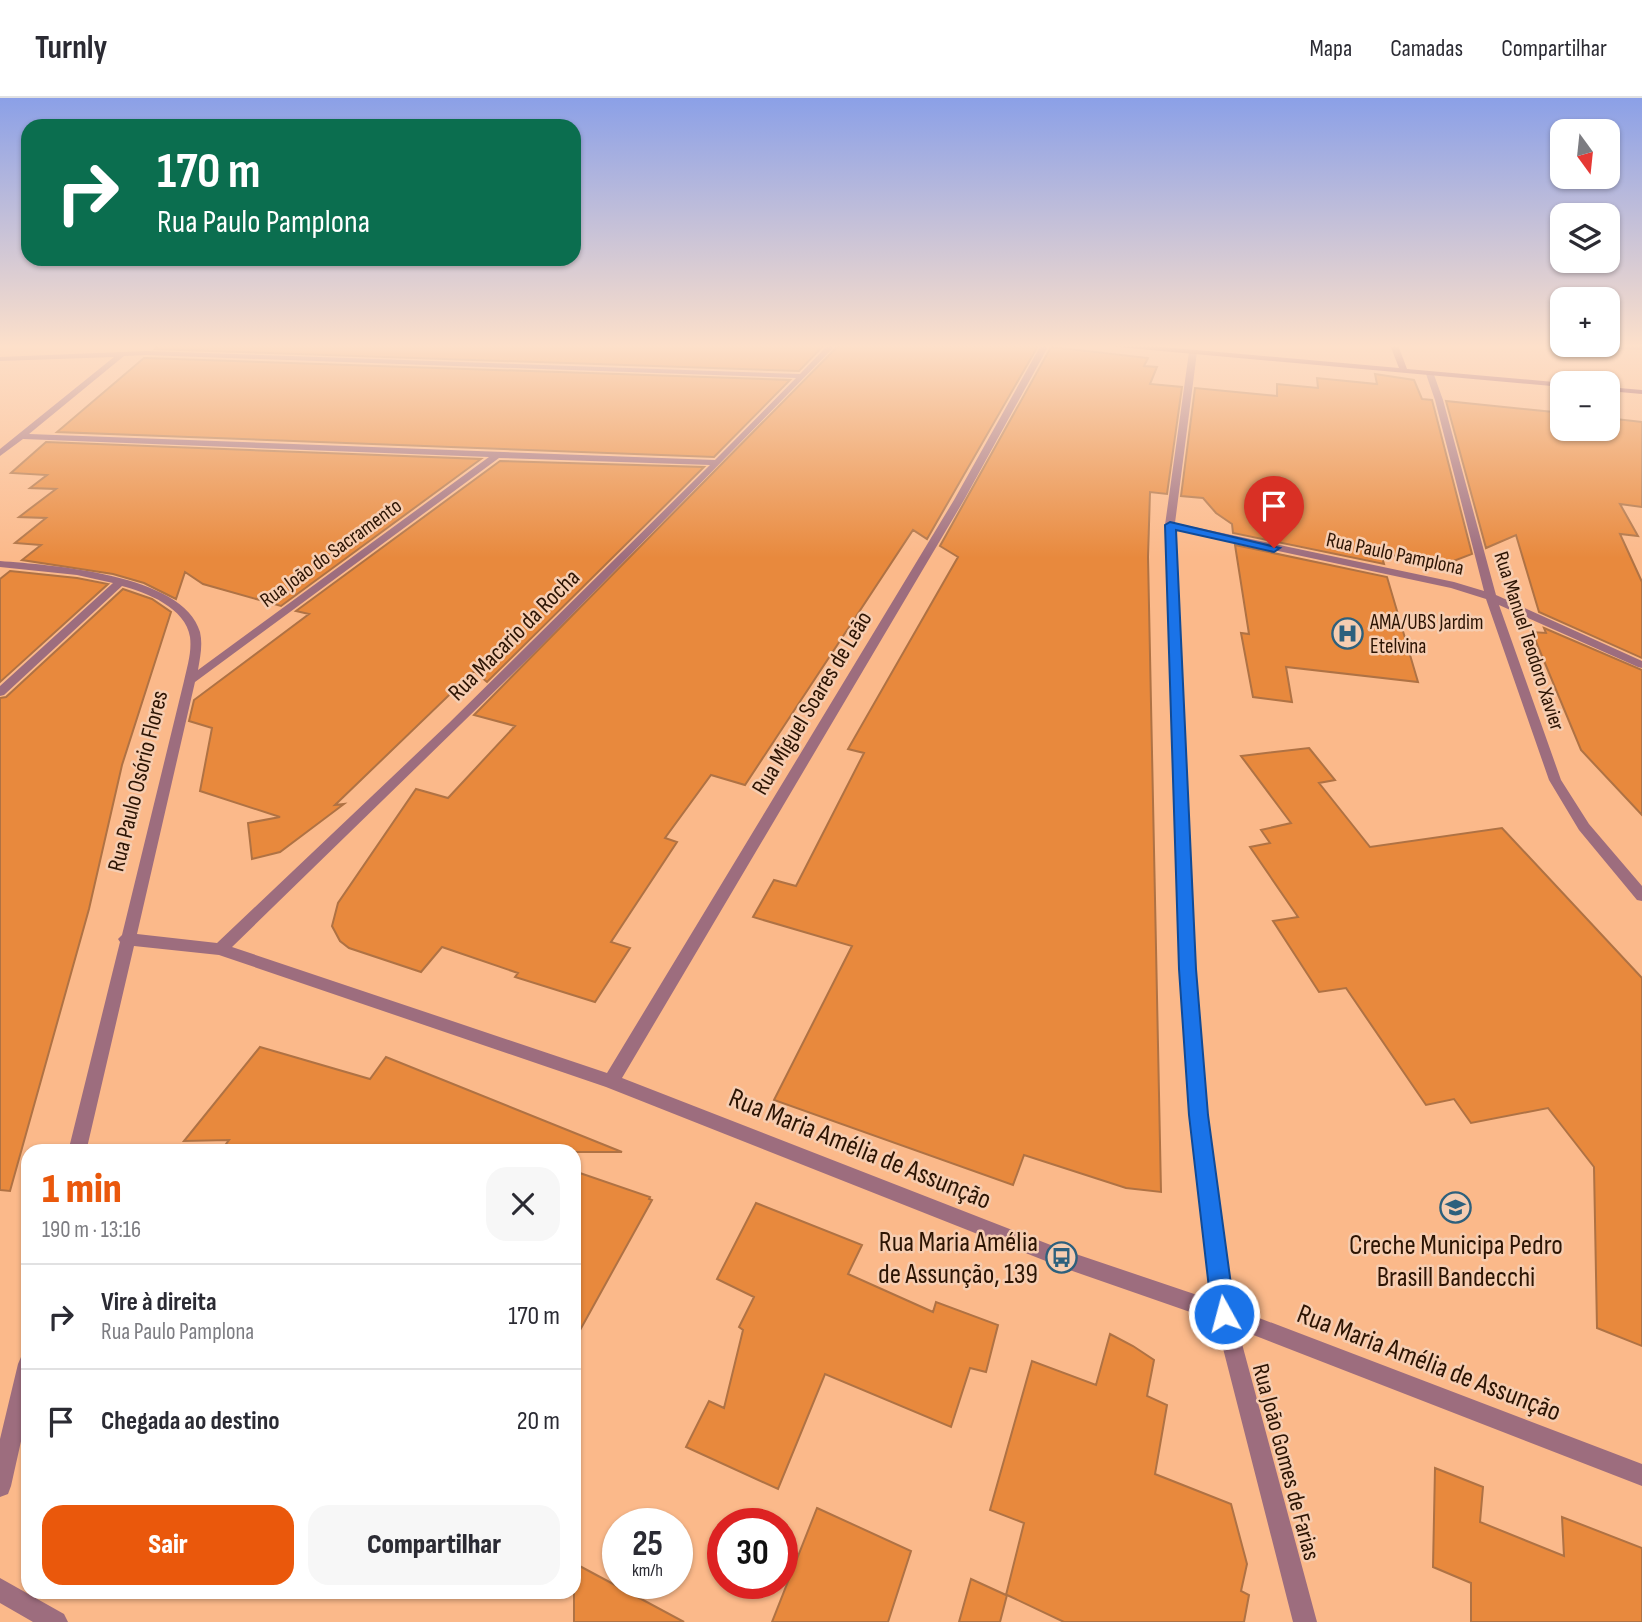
<!DOCTYPE html>
<html lang="pt">
<head>
<meta charset="utf-8">
<style>
  :root { --surface:#fff; --page:#f7f7f7; --text:#2b2b33; --muted:#7c7c81; --line:#e1e1e2; --accent:#ea580c }
  body { margin:0; font-family:"Sofia Sans Condensed",sans-serif; background:var(--page); color:var(--text); height:100vh; display:flex; flex-direction:column; font-size:26px; white-space:nowrap }
  * { box-sizing:border-box; margin:0 }
  p { font-size:23px; color:var(--muted) }
  .icon { flex:none; width:38px; height:38px; fill:none; stroke:currentColor; stroke-width:2; stroke-linecap:round; stroke-linejoin:round }
  .map { position:relative; flex:1; overflow:hidden }
  .side { position:absolute; left:21px; top:1046px; width:560px; height:455px; display:flex; flex-direction:column; background:var(--surface); border-radius:21px; box-shadow:0 2px 5px #0004 }
  .side>* { flex:none }
  .guide { position:absolute; left:21px; top:21px; width:560px; height:147px; border-radius:21px; box-shadow:0 2px 5px #0004; background:#0b6e4f; color:#fff; overflow:hidden }
  .needle { width:46px; rotate:165deg }
  .controls { position:absolute; left:1550px; top:21px; display:grid; gap:14px }
  .controls a { display:grid; place-items:center; width:70px; height:70px; border-radius:14px; background:var(--surface); box-shadow:0 2px 5px #0004; font-size:35px }
  .speed { position:absolute; left:602px; top:1410px; display:flex; gap:14px; font-size:35px; font-weight:700; text-align:center }
  .speed>* { display:grid; place-content:center; width:91px; height:91px; border-radius:50%; background:var(--surface); box-shadow:0 2px 5px #0004; line-height:1 }
  .speed small { font-size:18px; font-weight:400 }
  .speed .limit { border:10px solid #d22; background:#fff; color:#111 }
  .pin { position:absolute; display:grid; place-items:center; width:60px; height:60px; color:#fff; margin:-72px -30px; border-radius:50% 50% 50% 0; rotate:-45deg; box-shadow:0 0 7px #0007 }
  .pin .icon { rotate:45deg }
  .me { position:absolute; width:77px; margin:-38px; rotate:353deg; stroke-linejoin:round; filter:drop-shadow(0 0 5px #0008) }
  .turn { display:flex; align-items:center; gap:24px; height:147px; padding:0 21px; font-size:32px }
  .turn .icon { width:91px; height:91px; stroke-width:2.5 }
  .turn b { display:block; font-size:49px; line-height:60px }
  .round { display:grid; place-items:center; flex:none; width:74px; height:74px; border-radius:21px; background:var(--page) }
  .headline { display:flex; align-items:center; justify-content:space-between; height:119px; padding:0 21px }
  h1 { font-size:42px; font-weight:800; line-height:52px; color:var(--accent) }
  .action { display:flex; gap:14px; margin-top:auto; padding:14px 21px }
  .action a { flex:1; height:80px; border-radius:21px; background:var(--accent); color:#fff; font-size:28px; font-weight:800; line-height:80px; text-align:center }
  .action a+a { background:var(--page); color:var(--text) }
  ul { padding:0; list-style:none }
  li { display:flex; align-items:center; gap:21px; height:105px; padding:0 21px; border-top:2px solid var(--line) }
  li div { flex:1 }
  li b { display:block; font-size:26px }
  li em { font-style:normal }
  header { display:flex; align-items:center; gap:42px; box-sizing:border-box; height:98px; padding:0 35px; background:var(--surface); border-bottom:2px solid var(--line) }
  header strong { font-size:33px }
  nav { display:flex; gap:38px; margin-inline-start:auto; font-size:24px }
  .map>svg:first-child { display:block }
  .building { fill:#e8893d; stroke:#af7244; stroke-width:2 }
  .lines { fill:none; stroke-linecap:round; stroke-linejoin:round }
  .street { fill:#9d6d7e; fill-rule:evenodd }
  .secondary { fill:#833f5a; fill-rule:evenodd }
  .route { fill:#1a73e8; stroke:#114b97; stroke-width:2 }
  .labels { text-anchor:middle; dominant-baseline:central; stroke-width:5; stroke-linejoin:round; paint-order:stroke }
  .far-street-label { font-size:21px; fill:#2c1403; stroke:#f6cdb1 }
  .far-poi-label { font-size:21px; fill:#2c1403; stroke:#f6cdb1; text-anchor:start }
  .street-label { font-size:24px; fill:#2c1403; stroke:#f6cdb1 }
  .near-street-label { font-size:28px; fill:#2c1403; stroke:#f6cdb1 }
  .near-poi-label { font-size:28px; fill:#2c1403; stroke:#f6cdb1; text-anchor:end }
</style>
</head>
<body>
<header>
<strong>Turnly</strong>
<nav><a>Mapa</a><a>Camadas</a><a>Compartilhar</a></nav>
</header>
<div class="map">
<svg width="1642" height="1524" viewBox="0 0 1642 1524">
  <rect width="100%" height="100%" fill="#fbb98a"/>
  <path class="building" d="M159 247H824L799 273 155 251Z
    M839 247 1038 248 927 441 913 432 745 687 711 677 665 740 677 744 611 844 630 850 595 904 515 879 518 875 442 849 421 874 349 850 340 843 332 828 338 805 416 691 448 700 515 628 474 617Z
    M1051 249 1148 260 1144 268 1157 269 1150 286 1182 289 1167 396 1150 394 1148 459 1161 1094 1126 1090 1024 1057 1013 1087 774 1002 852 848 753 819 774 782 796 788 864 655 848 651 958 459 940 448Z
    M144 260H146L790 282 714 359 57 334Z
    M1375 276 1414 282 1422 301 1432 302 1472 456 1451 464 1381 456 1384 466 1233 435 1232 426 1216 415 1203 400 1181 398 1195 290 1277 298V286L1318 290 1317 280 1377 286Z
    M1446 303 1563 315V331H1608V320L1642 324V409L1620 406 1638 438 1620 436 1642 484V560L1539 514 1516 437 1486 450Z
    M46 344 481 361 281 508 203 486 185 474 176 501 144 485 113 476 22 462 41 447 15 445 46 420 19 419 56 391 30 390 47 377 11 375Z
    M500 363 704 369 487 584 474 573 335 707 344 706 280 754 252 761 248 725 280 719 200 693 212 630 189 623 194 602 309 516 296 513Z
    M1235 447 1387 479 1418 584 1286 569 1292 604 1253 599 1241 535 1249 536Z
    M10 473 77 480 108 486 0 584V481Z
    M123 491 152 501 171 514 122 667 89 811 10 1093 0 1092V600L6 599Z
    M1544 530 1642 572V717L1581 652 1532 534 1546 535Z
    M1309 650 1335 682 1319 685 1370 749 1502 730 1642 880V1248L1597 1230 1594 1069 1548 1010 1471 1025 1454 1001 1426 1007 1346 890 1319 894 1273 823 1298 819 1250 749 1270 745 1261 732 1291 725 1241 658Z
    M260 949 370 981 386 959 622 1054H220L229 1042 184 1043Z
    M574 1073 650 1099 649 1101 652 1102 574 1243Z
    M756 1105 862 1147 848 1176 933 1214 936 1204 998 1227 986 1274 970 1270 951 1329 825 1276 778 1391 686 1349 709 1303 724 1310 743 1232 739 1229 754 1199 717 1181Z
    M1110 1236 1133 1248 1154 1262 1147 1298 1167 1307 1155 1376 1231 1406 1247 1466 1241 1493 1249 1497 1244 1524H1064L1007 1497 1000 1524H959L971 1481 1006 1497 1024 1425 990 1412 1032 1263 1096 1287Z
    M1435 1370 1483 1389 1480 1424 1564 1458 1562 1419 1642 1450V1524H1471V1485L1433 1469Z
    M817 1410 911 1453 888 1524H772Z
    M574 1465 684 1524H574Z"/>
  <g class="lines">
    <path class="street" d="M828 247H836L534 555 232 849 607 975 954 402 1041 247H1049L964 402 622 980 1061 1151 1212 1202 1189 1018 1179 871 1165 427 1189 254 1193 252 1197 254 1175 425 1454 484 1484 493 1435 302 1426 276 1433 274 1443 302 1496 497 1642 563V570L1638 569 1499 507 1561 682 1589 726 1642 788V803L1637 802 1579 732 1549 682 1486 501 1451 490 1175 431 1195 871 1207 1018 1233 1210 1642 1366V1388L1238 1231 1317 1524H1293L1216 1223 1061 1169 606 989 219 857 134 848 86 1054H68L120 844 118 841 122 837 184 583C187 569 192 554 190 539 186 510 146 494 122 488L4 597 0 598V588L113 485 77 477 0 469V463C50 467 184 476 200 534 203 547 200 560 198 572L489 359 23 341 0 358V351L114 259 0 263V259L146 253 800 276ZM146 257 796 280 715 362 29 336 124 258ZM499 360 710 367 449 625 217 845 137 836 195 584Z
      M1578 247 1642 248V252L1582 249Z
      M28 1256V1312L11 1388 8 1396 0 1399V1341L18 1266 21 1259Z
      M0 1480 64 1516 68 1524H33L0 1505Z"/>
    <path class="secondary" d="M1113 247H1140L1399 270 1390 247H1398L1407 271 1565 285H1563V289L1117 249Z
      M1608 289 1642 292V296L1608 293Z"/>
  </g>
  <linearGradient id="sky" x2="0" y2="1"><stop stop-color="#8ba0e7"/><stop offset="0.54" stop-color="#fde0ca"/><stop offset="1" stop-color="#fde0ca" stop-opacity="0"/></linearGradient>
  <rect width="1642" height="460" fill="url(#sky)"/>
  <path class="route" d="M1170 424 1280 450 1274 454 1176 432 1196 871 1208 1017 1235 1216 1232 1224 1224 1228 1216 1224 1212 1216 1189 1017 1179 871 1165 427Z"/>
  <defs>
    <symbol id="hospital-ring" viewBox="-11 -11 22 22"><circle r="9.5" fill="#f6cdb1" stroke="#2d607d" stroke-width="1.5"/><path d="M-5-5h3v3.5h4V-5h3V5h-3V1.5h-4V5h-3Z" fill="#2d607d"/></symbol>
    <symbol id="school-ring" viewBox="-11 -11 22 22"><circle r="9.5" fill="#f6cdb1" stroke="#2d607d" stroke-width="1.5"/><path d="M0-5L7-2L0 1L-7-2ZM-4 1L0 2.5L4 1V4Q0 6-4 4Z" fill="#2d607d"/></symbol>
    <symbol id="bus-ring" viewBox="-11 -11 22 22"><circle r="9.5" fill="#f6cdb1" stroke="#2d607d" stroke-width="1.5"/><path d="M-5-6H5V4H4V6H2V4H-2V6H-4V4H-5ZM-3.5-4V0h7V-4ZM-3.5 1.2v1.5H-2V1.2ZM2 1.2v1.5H3.5V1.2Z" fill="#2d607d"/></symbol>
  </defs>
  <g fill-rule="evenodd">
    <use href="#hospital-ring" x="1330" y="518" width="35" height="35"/>
    <use href="#school-ring" x="1438" y="1092" width="35" height="35"/>
    <use href="#bus-ring" x="1044" y="1142" width="35" height="35"/>
  </g>
  <g class="labels">
    <g class="far-street-label">
      <text transform="translate(331 455) rotate(-36)">Rua João do Sacramento</text>
      <text transform="translate(1395 456) rotate(12)">Rua Paulo Pamplona</text>
      <text transform="translate(1529 543) rotate(72)">Rua Manuel Teodoro Xavier</text>
    </g>
    <g class="far-poi-label">
      <text x="1370" y="524">AMA/UBS Jardim<tspan x="1370" dy="24">Etelvina</tspan></text>
    </g>
    <g class="street-label">
      <text transform="translate(514 537) rotate(-45)">Rua Macario da Rocha</text>
      <text transform="translate(812 605) rotate(-59)">Rua Miguel Soares de Leão</text>
      <text transform="translate(138 683) rotate(-76)">Rua Paulo Osório Flores</text>
      <text transform="translate(1286 1364) rotate(75)">Rua João Gomes de Farias</text>
    </g>
    <g class="near-street-label">
      <text transform="translate(860 1051) rotate(22)">Rua Maria Amélia de Assunção</text>
      <text transform="translate(1429 1265) rotate(21)">Rua Maria Amélia de Assunção</text>
    </g>
    <g class="near-poi-label">
      <text x="1038" y="1144">Rua Maria Amélia<tspan x="1038" dy="32">de Assunção, 139</tspan></text>
      <text x="1456" y="1147" text-anchor="middle">Creche Municipa Pedro<tspan x="1456" dy="32">Brasill Bandecchi</tspan></text>
    </g>
  </g>
</svg>
<div class="controls">
<a><svg class="needle" viewBox="-14 -14 28 28"><path d="M0-13l5 13h-10z" fill="#e53935"/><path d="M0 13l5-13h-10z" fill="#7c7c81"/></svg></a>
<a><svg class="icon" aria-label="layers" viewBox="0 0 24 24"><path d="M12 4l9 5-9 5-9-5zM3 14l9 5 9-5"/></svg></a>
<a>+</a>
<a>−</a>
</div>
<div class="speed"><div>25<small>km/h</small></div><div class="limit">30</div></div>
<div class="pin" style="left:1274px;top:450px;background:#d93025"><svg class="icon" aria-label="arrive" viewBox="0 0 24 24"><path d="M6 21V4h12l-3 4 3 4H6"/></svg></div>
<svg class="me" style="left:1224px;top:1216px" viewBox="-20 -20 40 40"><circle r="17" fill="#1a73e8" stroke="#fff" stroke-width="3"/><path d="M0-11L8 9 0 5-8 9z" fill="#fff"/></svg>
<div class="guide">
<div class="turn"><svg class="icon" aria-label="right" viewBox="0 0 24 24"><path d="M7 20v-9h11M14 6l5 5-5 5"/></svg><div><b>170 m</b>Rua Paulo Pamplona</div></div>
</div>
<section class="side">
<div class="headline"><div><h1>1 min</h1><p>190 m · 13:16</p></div><a class="round"><svg class="icon" aria-label="close" viewBox="0 0 24 24"><path d="M6 6l12 12M18 6L6 18"/></svg></a></div>
<ul>
<li><svg class="icon" aria-label="right" viewBox="0 0 24 24"><path d="M7 20v-9h11M14 6l5 5-5 5"/></svg><div><b>Vire à direita</b><p>Rua Paulo Pamplona</p></div><em>170 m</em></li>
<li><svg class="icon" aria-label="arrive" viewBox="0 0 24 24"><path d="M6 21V4h12l-3 4 3 4H6"/></svg><div><b>Chegada ao destino</b></div><em>20 m</em></li>
</ul>
<div class="action"><a>Sair</a><a>Compartilhar</a></div>
</section>
</div>
</body>
</html>
